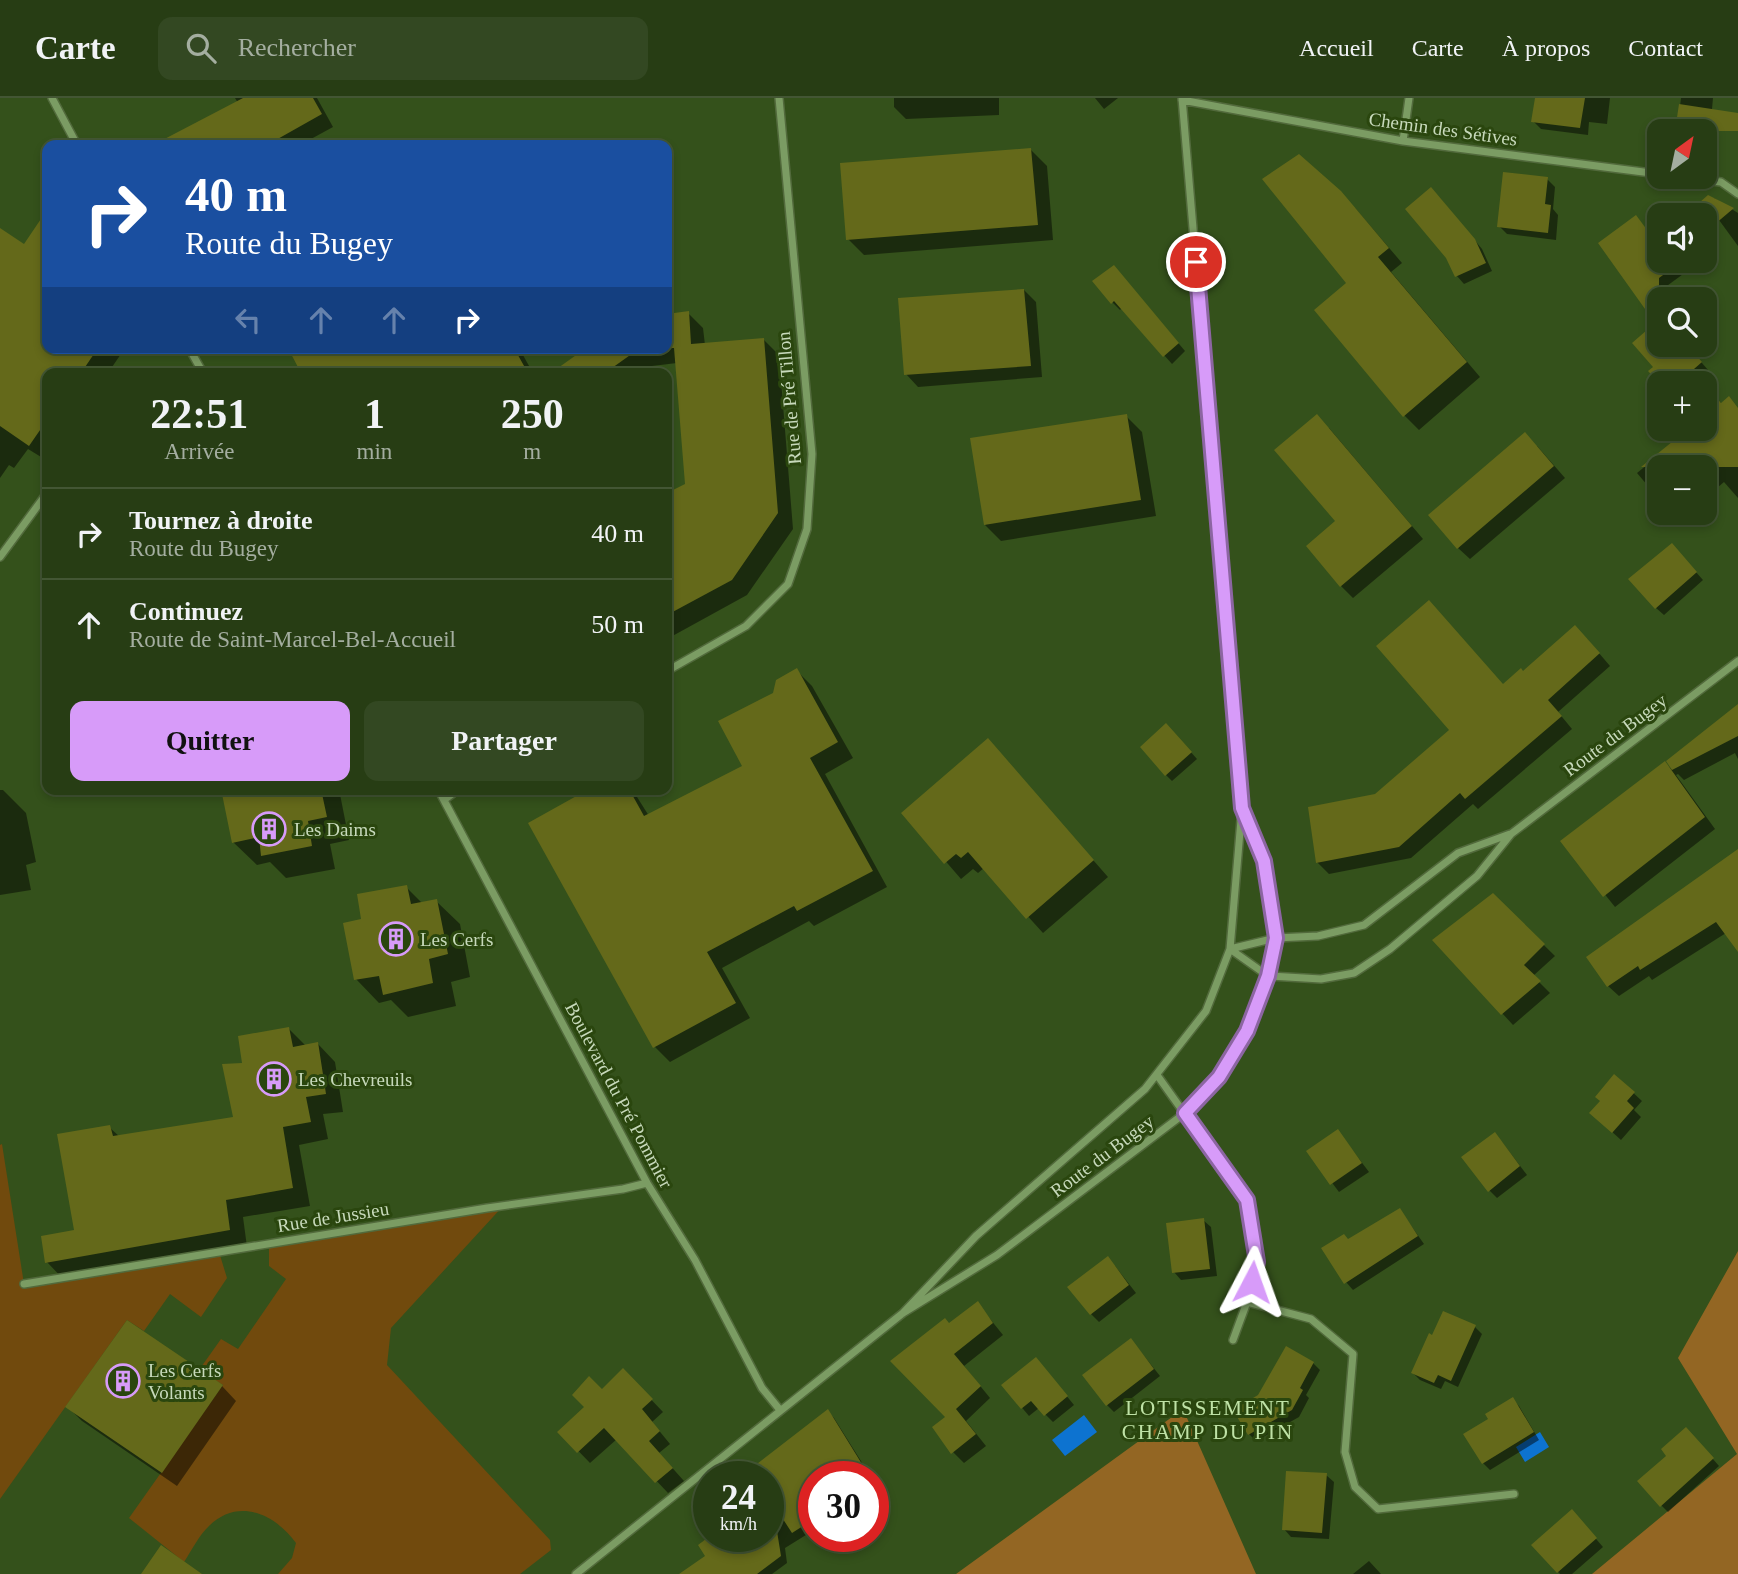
<!DOCTYPE html>
<html lang="fr">
<head>
<meta charset="utf-8">
<style>
  :root { --surface:#273d14; --page:#334822; --text:#f1f3f6; --muted:#a4aea0; --line:#435634; --accent:#d79bf9 }
  body { margin:0; font-family:"Times New Roman",serif; background:var(--page); color:var(--text); height:100vh; display:flex; flex-direction:column; font-size:26px; white-space:nowrap }
  * { box-sizing:border-box; margin:0 }
  p { font-size:23px; color:var(--muted) }
  .icon { flex:none; width:38px; height:38px; fill:none; stroke:currentColor; stroke-width:2; stroke-linecap:round; stroke-linejoin:round }
  .map { position:relative; flex:1; overflow:hidden }
  .panel { position:absolute; left:42px; top:270px; width:630px; height:427px; display:flex; flex-direction:column; background:var(--surface); border-radius:14px; box-shadow:0 4px 10px #0003,0 0 0 2px var(--line) }
  .panel>* { flex:none }
  .banner { position:absolute; left:42px; top:42px; width:630px; height:214px; border-radius:14px; box-shadow:0 4px 10px #0003,0 0 0 2px var(--line); background:#1a4fa0; color:#fff; overflow:hidden }
  .needle { width:46px; rotate:33deg }
  .controls { position:absolute; left:1647px; top:21px; display:grid; gap:14px }
  .controls a { display:grid; place-items:center; width:70px; height:70px; border-radius:14px; background:var(--surface); box-shadow:0 4px 10px #0003,0 0 0 2px var(--line); font-size:35px }
  .speed { position:absolute; left:693px; top:1363px; display:flex; gap:14px; font-size:35px; font-weight:700; text-align:center }
  .speed>* { display:grid; place-content:center; width:91px; height:91px; border-radius:50%; background:var(--surface); box-shadow:0 4px 10px #0003,0 0 0 2px var(--line); line-height:1 }
  .speed small { font-size:18px; font-weight:400 }
  .speed .limit { border:10px solid #d22; background:#fff; color:#111 }
  .pin { position:absolute; display:grid; place-items:center; width:60px; height:60px; color:#fff; margin:-30px; border:4px solid #fff; border-radius:50%; box-shadow:0 2px 7px #0007 }
  .me { position:absolute; width:77px; margin:-38px; rotate:4deg; stroke-linejoin:round; filter:drop-shadow(0 0 5px #0008) }
  .turn { display:flex; align-items:center; gap:24px; height:147px; padding:0 28px; font-size:32px }
  .turn .icon { width:91px; height:91px; stroke-width:2.5 }
  .turn b { display:block; font-size:49px; line-height:60px }
  .lanes { display:flex; align-items:center; height:66px; padding:0 28px; background:#0003; justify-content:center; gap:35px; direction:ltr }
  .lanes .off { opacity:.35 }
  .eta { display:flex; justify-content:space-evenly; align-items:center; height:119px; text-align:center }
  .eta b { font-size:42px; font-weight:600; line-height:49px }
  .cta { display:flex; gap:14px; margin-top:auto; padding:14px 28px }
  .cta a { flex:1; height:80px; border-radius:14px; background:var(--accent); color:#111; font-size:28px; font-weight:600; line-height:80px; text-align:center }
  .cta a+a { background:var(--page); color:var(--text) }
  ul { padding:0; list-style:none }
  li { display:flex; align-items:center; gap:21px; height:91px; padding:0 28px; border-top:2px solid var(--line) }
  li div { flex:1 }
  li b { display:block; font-size:26px }
  li em { font-style:normal }
  header { display:flex; align-items:center; gap:42px; box-sizing:border-box; height:98px; padding:0 35px; background:var(--surface); border-bottom:2px solid var(--line) }
  header strong { font-size:33px }
  nav { display:flex; gap:38px; margin-inline-start:auto; font-size:24px }
  .search { width:490px; height:63px; background:var(--page); display:flex; align-items:center; gap:18px; box-sizing:border-box; padding:0 24px; border-radius:14px; color:var(--muted); font-size:26px }
  .map>svg:first-child { display:block }
  .green { fill:#714a0d }
  .forest { fill:#936623 }
  .water { fill:#0d73d0 }
  .shadow { fill:#0007 }
  .building { fill:#64691a }
  .lines { fill:none; stroke-linecap:round; stroke-linejoin:round }
  .minor-casing { stroke:#526a3c; stroke-width:10 }
  .minor { stroke:#7b9c63; stroke-width:7 }
  .route-casing { stroke:#8c65a2; stroke-width:18 }
  .route { stroke:#d79bf9; stroke-width:12 }
  .labels { text-anchor:middle; dominant-baseline:central; stroke-width:6; stroke-linejoin:round; paint-order:stroke }
  .street-label { font-size:19px; fill:#c7d9bb; stroke:#2a460e }
  .poi-label { font-size:19px; fill:#c7d9bb; stroke:#2a460e; text-anchor:start }
  .neighbourhood-label { font-size:21px; letter-spacing:2px; fill:#bfe2a6; stroke:#2a460e }
</style>
</head>
<body>
<header>
<strong>Carte</strong>
<div class="search"><svg class="icon" aria-label="search" viewBox="0 0 24 24"><circle cx="10" cy="10" r="6"/><path d="M15 15l6 6"/></svg>Rechercher</div>
<nav><a>Accueil</a><a>Carte</a><a>À propos</a><a>Contact</a></nav>
</header>
<div class="map">
<svg width="1738" height="1476" viewBox="0 0 1738 1476">
  <rect width="100%" height="100%" fill="#34511b"/>
  <path class="green" d="M2 1046 24 1186 219 1154 227 1180 201 1219 170 1196 144 1233 127 1222 0 1401V1047Z
    M504 1107 391 1230 387 1267 550 1442 551 1452 520 1476H278L292 1460 296 1445C275 1416 238 1399 209 1428 199 1437 192 1452 184 1464L129 1420 223 1287 199 1272 221 1241 238 1251 286 1181 269 1168V1146Z"/>
  <path class="forest" d="M1738 1153V1476H1592L1737 1356 1678 1260Z
    M1183 1311 1256 1476H956Z"/>
  <path class="water" d="M1084 1317 1097 1334 1065 1358 1052 1342Z
    M1540 1334 1549 1349 1525 1364 1516 1349Z"/>
  <path class="shadow" d="M235 0H317L333 29 300 47H191L183 33 238 5Z
    M894 0H999V17L906 21 894 9Z
    M1095 0H1118L1104 11Z
    M1536 0H1610L1607 26 1589 24 1588 37 1541 31 1533 23Z
    M1681 0H1713L1712 11 1720 19 1713 64 1704 63V33H1677Z
    M1031 52 1047 68 1053 142 864 157 848 141Z
    M1547 81 1555 89 1553 111 1558 117 1556 142 1507 136 1499 128Z
    M1439 99 1482 151 1492 173 1464 186 1457 178 1448 159Z
    M1714 100 1738 115V148L1719 122 1716 140 1704 150V117H1690Z
    M1355 110 1402 165 1391 174 1480 279 1419 332 1404 317 1349 185Z
    M1636 119 1656 143 1659 141V163H1690L1686 166 1690 171 1645 204Z
    M37 130 47 138V250H125L108 275H47V360L46 362 28 351 14 370 9 367 0 380V142L24 149Z
    M1121 177 1185 253 1172 266 1122 210 1120 212 1112 204Z
    M1024 192 1036 204 1042 279 918 289 906 276Z
    M688 215 703 230 705 247 764 242 779 257 793 431 747 497 667 541V397L687 387 677 265 652 268 642 275H554L589 250H667V217Z
    M1659 224V247H1695L1690 251 1708 272 1700 279 1738 326V400L1724 384 1704 401V369H1659V401L1637 375 1687 334 1684 331H1704V285H1661L1650 273 1655 269Z
    M289 250H519L533 275H303Z
    M1126 318 1142 334 1156 418 1001 443 985 427Z
    M1329 330 1423 441 1353 500 1341 488Z
    M1537 348 1565 380 1470 461 1458 450Z
    M1671 415H1688L1679 423Z
    M1679 455 1703 482 1664 517 1656 510Z
    M1587 541 1610 568 1558 614 1572 631 1478 711 1473 706 1411 760 1329 776 1317 764 1376 698 1503 588Z
    M796 572 812 588 853 660 825 676 887 789 814 828 809 823 722 870 750 920 670 964 655 949 593 691H632L649 718 745 669 775 596Z
    M1738 608V661L1735 655 1684 682 1678 676 1676 677 1715 731 1615 809 1562 743 1665 665 1672 672 1668 663Z
    M1173 634 1197 661 1172 683 1166 677Z
    M988 642 1108 779 1043 835 984 770 978 775 973 771 961 781 904 715Z
    M236 691H339L349 742 330 746 335 771 286 780 270 764 257 767 233 744Z
    M0 692H3L26 715 36 764 26 767 31 792 0 797Z
    M1738 767V830L1726 835 1652 882 1649 878 1619 898 1608 888Z
    M406 789 423 806 436 803 460 826 470 879 451 884 456 908 408 919 391 902 379 905 356 881 363 822Z
    M1493 797 1555 858 1533 878 1550 895 1513 927 1435 842Z
    M288 930 306 948 318 946 335 964 343 1014 323 1016 328 1041 299 1047 310 1108 243 1119 247 1149 64 1182 47 1164 76 1134 109 1029 120 1039 235 1020 244 966Z
    M1615 978 1642 1003 1634 1012 1641 1019 1621 1042 1599 1022 1602 1003Z
    M1338 1033 1369 1074 1339 1094 1309 1054Z
    M1502 1044 1527 1077 1497 1100 1489 1092Z
    M1400 1112 1424 1146 1353 1192 1346 1184 1348 1142Z
    M1203 1122 1211 1129 1217 1178 1181 1182 1174 1174Z
    M1115 1168 1136 1195 1099 1224 1091 1216Z
    M978 1206 1003 1237 964 1268 990 1300 966 1323 986 1348 964 1365 953 1354 947 1319 950 1227Z
    M1475 1229 1482 1236 1458 1289 1445 1283 1441 1291 1420 1282 1413 1275 1433 1239Z
    M1137 1249 1160 1278 1114 1314 1107 1307Z
    M1313 1265 1320 1272 1306 1297 1309 1300 1299 1319 1256 1343 1249 1336Z
    M1043 1269 1074 1307 1053 1324 1039 1310 1029 1318 1004 1288Z
    M623 1272 663 1314 652 1324 670 1346 659 1355 684 1383 668 1395 617 1341 590 1365 560 1334Z
    M222 1288 236 1303 177 1388 82 1323 68 1309Z
    M1512 1301 1519 1308 1539 1342 1490 1372 1483 1365 1490 1321Z
    M828 1314 834 1320 871 1379H814V1432L785 1450 787 1465 772 1476H708L768 1438V1379H743Z
    M1693 1338 1719 1368 1668 1414 1661 1407Z
    M1326 1377 1334 1384 1329 1441 1291 1439 1284 1431Z
    M1579 1421 1603 1449 1572 1476H1560L1534 1447Z
    M1369 1463 1381 1476H1353Z"/>
  <path class="building" d="M243 0H313L322 16 267 47H153Z
    M1535 0H1585L1580 30 1531 24Z
    M1679 6 1738 15V33H1675Z
    M1031 50 1038 127 846 142 840 65Z
    M1299 56 1341 93 1389 150 1378 159 1467 264 1403 319 1314 212 1346 185 1262 81Z
    M1503 74 1548 79 1545 106 1551 107 1548 135 1497 129Z
    M1431 89 1475 141 1486 165 1455 179 1446 160 1405 111Z
    M1708 97 1734 110 1708 132 1704 128V117H1695L1691 112Z
    M47 112V250H98L81 275H47V322L29 348 0 328V130L24 146Z
    M1636 117 1659 148V163H1670L1674 169 1659 180V247H1687L1702 264 1694 271 1721 305 1729 298 1738 310V369H1641L1688 331H1704V285H1659L1648 273 1653 269 1632 245 1655 225 1598 145Z
    M1114 167 1179 245 1163 259 1114 203 1111 206 1092 183Z
    M1024 191 1031 268 904 277 898 200Z
    M689 213 691 246 764 240 778 415 732 482 667 517V395L685 386 674 250H667V216Z
    M288 250H514L528 275H301Z
    M586 250H640L605 275H551Z
    M1127 316 1141 402 984 427 970 340Z
    M1317 316 1412 428 1340 489 1306 448 1335 423 1274 352Z
    M1525 334 1554 368 1457 451 1428 417Z
    M1672 445 1697 474 1655 511 1628 481Z
    M1429 502 1503 586 1521 570 1523 573 1575 527 1600 555 1548 602 1562 618 1465 701 1460 695 1399 749 1316 765 1308 709 1375 696 1449 632 1376 548Z
    M797 570 838 644 810 660 873 773 797 813 794 808 707 854 736 905 653 950 528 725 589 691H629L644 718 742 668 718 623 773 595 776 582Z
    M1738 606V638L1672 672 1666 663Z
    M1166 625 1192 654 1165 678 1140 649Z
    M988 640 1094 762 1026 821 968 754 961 760 956 756 944 766 901 715Z
    M1665 663 1705 719 1603 799 1560 743Z
    M221 691H321L327 719 308 723 312 748 261 758 259 739 232 745Z
    M1738 751V854L1716 824 1640 872 1638 868 1607 889 1586 859Z
    M407 787 411 806 437 801 448 856 429 861 433 885 383 897 379 878 354 882 343 825 361 821 357 796Z
    M1493 795 1545 846 1524 867 1541 883 1501 917 1432 842Z
    M289 929 293 949 318 944 326 996 306 999 311 1024 283 1029 293 1090 226 1102 230 1132 45 1165 41 1138 74 1132 57 1036 110 1027 113 1038 233 1019 222 966 242 965 238 938Z
    M1614 976 1635 994 1627 1003 1634 1010 1612 1035 1589 1015 1600 1003 1595 999Z
    M1338 1031 1362 1065 1330 1087 1306 1053Z
    M1495 1034 1520 1068 1488 1094 1461 1059Z
    M1400 1110 1418 1138 1344 1186 1321 1150 1344 1136 1348 1141Z
    M1204 1120 1210 1171 1172 1175 1166 1125Z
    M1108 1158 1129 1187 1090 1217 1067 1189Z
    M978 1203 993 1225 954 1256 981 1288 956 1311 976 1336 951 1356 932 1329 945 1319 890 1263 945 1220 949 1225Z
    M1443 1213 1476 1227 1451 1283 1438 1277 1434 1285 1411 1275 1429 1235 1432 1237Z
    M127 1222 223 1287 162 1375 65 1309Z
    M1131 1240 1154 1271 1106 1308 1082 1277Z
    M1286 1248 1314 1264 1300 1290 1303 1292 1292 1312 1248 1337 1233 1312 1258 1297Z
    M1036 1259 1068 1298 1044 1318 1031 1303 1021 1311 1001 1287Z
    M623 1270 653 1301 642 1311 660 1333 649 1343 673 1370 655 1385 604 1330 577 1355 557 1334 584 1309 572 1297 589 1278 602 1291Z
    M1513 1299 1534 1334 1482 1366 1463 1336 1488 1321 1485 1316Z
    M828 1311 870 1379H814V1421L792 1435 768 1398V1379H740Z
    M1686 1329 1714 1360 1660 1409 1637 1383 1666 1358 1661 1351Z
    M1286 1373 1327 1375 1322 1435 1282 1432Z
    M1572 1411 1597 1440 1557 1475 1531 1447Z
    M776 1427 781 1458 757 1476H679L705 1458 698 1447 710 1438H768V1432Z
    M161 1447 202 1476H141Z"/>
  <g class="lines">
    <defs>
      <path id="minor" d="M52 0 77 47
        M1182 2 1403 43 1659 76
        M1403 43 1409 0
        M1677 79 1721 84 1738 96
        M189 250 203 275
        M0 459 47 395
        M667 573 746 528 788 486 807 431 812 356 779 0
        M438 691 647 1085 695 1162 762 1290 780 1312
        M444 702 459 691
        M1230 851 1268 878 1321 881 1354 875 1390 851 1477 778 1511 736 1738 563
        M1230 851 1276 840 1318 838 1364 827 1458 755 1510 736
        M1157 977 1247 1103 1257 1164 1247 1204 1233 1242
        M24 1186 487 1110 623 1091 647 1085
        M1247 1204 1311 1221 1353 1256 1345 1354 1355 1389 1378 1411 1514 1396
        M903 1215 976 1138 1145 991 1206 913 1230 851 1242 710 1182 0
        M576 1476 903 1215 997 1157 1185 1015 1218 979 1247 933 1268 878 1276 840 1264 763 1244 714"/>
    </defs>
    <use href="#minor" class="minor-casing"/>
    <use href="#minor" class="minor"/>
  </g>
  <g class="lines">
    <defs>
      <path id="route" d="M1196 164 1242 710 1264 763 1276 840 1268 878 1247 933 1219 979 1185 1015 1247 1102 1257 1164 1252 1184"/>
    </defs>
    <use href="#route" class="route-casing"/>
    <use href="#route" class="route"/>
  </g>
  <defs>
    <symbol id="building-ring" viewBox="-11 -11 22 22"><circle r="9.5" fill="#2a460e" stroke="#d79bf9" stroke-width="1.5"/><path d="M-4-6H4V6H1V3H-1V6H-4ZM-2.5-4.3h1.7v1.8h-1.7ZM.8-4.3h1.7v1.8H.8ZM-2.5-1h1.7V.8h-1.7ZM.8-1h1.7V.8H.8Z" fill="#d79bf9"/></symbol>
  </defs>
  <g fill-rule="evenodd">
    <use href="#building-ring" x="250" y="712" width="38" height="38"/>
    <use href="#building-ring" x="377" y="822" width="38" height="38"/>
    <use href="#building-ring" x="255" y="962" width="38" height="38"/>
    <use href="#building-ring" x="104" y="1264" width="38" height="38"/>
  </g>
  <g class="labels">
    <g class="street-label">
      <text transform="translate(1443 31) rotate(8)">Chemin des Sétives</text>
      <text transform="translate(789 300) rotate(-95)">Rue de Pré Tillon</text>
      <text transform="translate(1615 637) rotate(-37)">Route du Bugey</text>
      <text transform="translate(619 997) rotate(62)">Boulevard du Pré Pommier</text>
      <text transform="translate(1102 1058) rotate(-37)">Route du Bugey</text>
      <text transform="translate(333 1119) rotate(-9)">Rue de Jussieu</text>
    </g>
    <g class="poi-label">
      <text x="294" y="731">Les Daims</text>
      <text x="420" y="841">Les Cerfs</text>
      <text x="298" y="981">Les Chevreuils</text>
      <text x="148" y="1272">Les Cerfs<tspan x="148" dy="22">Volants</tspan></text>
    </g>
    <g class="neighbourhood-label">
      <text x="1208" y="1310">LOTISSEMENT<tspan x="1208" dy="24">CHAMP DU PIN</tspan></text>
    </g>
  </g>
</svg>
<div class="controls">
<a><svg class="needle" viewBox="-14 -14 28 28"><path d="M0-13l5 13h-10z" fill="#e53935"/><path d="M0 13l5-13h-10z" fill="#a4aea0"/></svg></a>
<a><svg class="icon" aria-label="sound" viewBox="0 0 24 24"><path d="M4 9h4l5-4v14l-5-4H4zM17 9q2 3 0 6"/></svg></a>
<a><svg class="icon" aria-label="search" viewBox="0 0 24 24"><circle cx="10" cy="10" r="6"/><path d="M15 15l6 6"/></svg></a>
<a>+</a>
<a>−</a>
</div>
<div class="speed"><div>24<small>km/h</small></div><div class="limit">30</div></div>
<div class="pin" style="left:1196px;top:164px;background:#d93025"><svg class="icon" aria-label="arrive" viewBox="0 0 24 24"><path d="M6 21V4h12l-3 4 3 4H6"/></svg></div>
<svg class="me" style="left:1252px;top:1184px" viewBox="-20 -20 40 40"><path d="M0-17L14 15 0 8-14 15z" fill="#d79bf9" stroke="#fff" stroke-width="4"/></svg>
<div class="banner">
<div class="turn"><svg class="icon" aria-label="right" viewBox="0 0 24 24"><path d="M7 20v-9h11M14 6l5 5-5 5"/></svg><div><b>40 m</b>Route du Bugey</div></div>
<div class="lanes"><svg class="icon off" aria-label="left" viewBox="0 0 24 24"><path d="M17 20v-9H6M10 6l-5 5 5 5"/></svg><svg class="icon off" aria-label="ahead" viewBox="0 0 24 24"><path d="M12 20V5M6 11l6-6 6 6"/></svg><svg class="icon off" aria-label="ahead" viewBox="0 0 24 24"><path d="M12 20V5M6 11l6-6 6 6"/></svg><svg class="icon" aria-label="right" viewBox="0 0 24 24"><path d="M7 20v-9h11M14 6l5 5-5 5"/></svg></div>
</div>
<section class="panel">
<div class="eta">
<div><b>22:51</b><p>Arrivée</p></div>
<div><b>1</b><p>min</p></div>
<div><b>250</b><p>m</p></div>
</div>
<ul>
<li><svg class="icon" aria-label="right" viewBox="0 0 24 24"><path d="M7 20v-9h11M14 6l5 5-5 5"/></svg><div><b>Tournez à droite</b><p>Route du Bugey</p></div><em>40 m</em></li>
<li><svg class="icon" aria-label="ahead" viewBox="0 0 24 24"><path d="M12 20V5M6 11l6-6 6 6"/></svg><div><b>Continuez</b><p>Route de Saint-Marcel-Bel-Accueil</p></div><em>50 m</em></li>
</ul>
<div class="cta"><a>Quitter</a><a>Partager</a></div>
</section>
</div>
</body>
</html>
